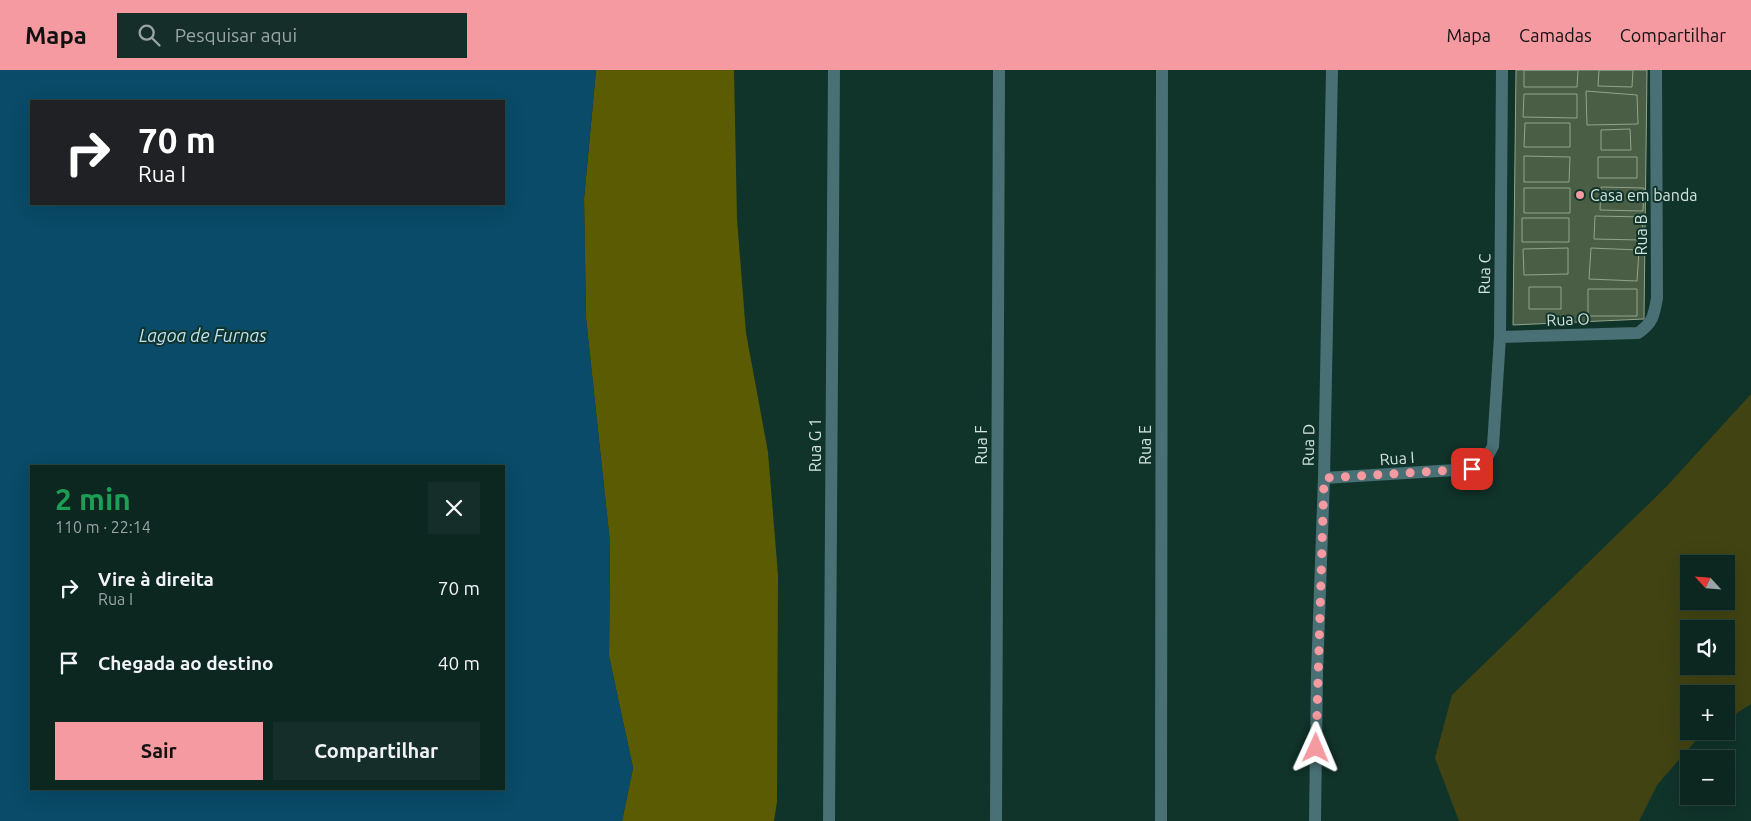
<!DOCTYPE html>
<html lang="pt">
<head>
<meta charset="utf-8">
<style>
  :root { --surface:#0c2620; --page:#152e29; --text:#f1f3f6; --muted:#9aa5a5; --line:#2c433e; --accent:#f49aa0 }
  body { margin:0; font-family:Ubuntu,sans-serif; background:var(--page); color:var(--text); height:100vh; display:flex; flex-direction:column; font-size:19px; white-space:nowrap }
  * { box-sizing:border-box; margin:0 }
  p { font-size:16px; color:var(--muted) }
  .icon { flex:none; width:28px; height:28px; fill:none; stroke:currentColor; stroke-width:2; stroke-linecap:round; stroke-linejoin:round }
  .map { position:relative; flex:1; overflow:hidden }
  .sheet { position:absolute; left:30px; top:395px; width:475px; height:325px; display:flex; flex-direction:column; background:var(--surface); border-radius:0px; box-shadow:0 5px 20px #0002,0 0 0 1px var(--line) }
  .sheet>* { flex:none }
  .guide { position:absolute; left:30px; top:30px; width:475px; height:105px; border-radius:0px; box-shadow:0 5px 20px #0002,0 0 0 1px var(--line); background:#202124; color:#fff; overflow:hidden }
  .needle { width:32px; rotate:296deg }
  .buttons { position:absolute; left:1680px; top:485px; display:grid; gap:10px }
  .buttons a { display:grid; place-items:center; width:55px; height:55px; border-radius:0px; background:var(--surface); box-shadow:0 5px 20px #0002,0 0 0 1px var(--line); font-size:25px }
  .pin { position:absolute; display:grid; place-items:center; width:42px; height:42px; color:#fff; margin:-21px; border-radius:10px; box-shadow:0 2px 8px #0006 }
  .me { position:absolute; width:55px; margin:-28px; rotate:1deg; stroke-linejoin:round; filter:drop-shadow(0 0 4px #0008) }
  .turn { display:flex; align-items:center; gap:18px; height:105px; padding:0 25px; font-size:22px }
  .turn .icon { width:65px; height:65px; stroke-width:2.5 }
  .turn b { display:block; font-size:35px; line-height:42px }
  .round { display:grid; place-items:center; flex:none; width:52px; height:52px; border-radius:0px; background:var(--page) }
  .headline { display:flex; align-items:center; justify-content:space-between; height:85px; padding:0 25px }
  h1 { font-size:30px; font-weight:700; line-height:38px; color:#1e9e55 }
  .action { display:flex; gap:10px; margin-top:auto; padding:10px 25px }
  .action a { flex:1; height:58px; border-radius:0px; background:var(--accent); color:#111; font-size:20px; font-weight:700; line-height:58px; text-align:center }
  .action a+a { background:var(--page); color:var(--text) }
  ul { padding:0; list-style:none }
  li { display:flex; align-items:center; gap:15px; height:75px; padding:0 25px }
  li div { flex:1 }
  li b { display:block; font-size:19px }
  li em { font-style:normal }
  header { display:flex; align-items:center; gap:30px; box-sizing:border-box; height:70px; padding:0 25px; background:var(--accent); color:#111 }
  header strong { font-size:24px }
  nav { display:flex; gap:28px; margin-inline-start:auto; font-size:18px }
  .search { width:350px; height:45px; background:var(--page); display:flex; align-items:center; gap:12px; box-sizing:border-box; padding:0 18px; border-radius:0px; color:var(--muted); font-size:19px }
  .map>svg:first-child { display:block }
  .green { fill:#424313; fill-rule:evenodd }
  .forest { fill:#5b5b03 }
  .water { fill:#094b68; fill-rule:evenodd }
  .building { fill:#4a5e46; stroke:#8fa58b }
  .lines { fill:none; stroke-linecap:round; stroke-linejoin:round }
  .minor { stroke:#497074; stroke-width:12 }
  .route { stroke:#f49aa0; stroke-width:9; stroke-dasharray:0 16.2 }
  .poi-dot { fill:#f49aa0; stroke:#10332a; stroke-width:2 }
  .labels { text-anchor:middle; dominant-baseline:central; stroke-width:4; stroke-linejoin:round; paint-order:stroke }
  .poi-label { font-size:16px; fill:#d0e3dd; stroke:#10332a; text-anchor:start }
  .street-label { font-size:16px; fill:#d0e3dd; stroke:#10332a }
  .water-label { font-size:18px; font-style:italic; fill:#bbe1f8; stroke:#10332a }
</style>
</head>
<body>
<header>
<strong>Mapa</strong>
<div class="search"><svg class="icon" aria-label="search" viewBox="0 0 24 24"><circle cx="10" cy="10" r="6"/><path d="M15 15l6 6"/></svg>Pesquisar aqui</div>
<nav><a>Mapa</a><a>Camadas</a><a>Compartilhar</a></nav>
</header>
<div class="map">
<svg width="1751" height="751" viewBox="0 0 1751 751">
  <rect width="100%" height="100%" fill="#10332a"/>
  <path class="green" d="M1751 324V634L1726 650V624H1689V661H1709L1698 668 1657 715 1639 751H1459L1435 688 1452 625 1666 417ZM1689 494H1726V531H1689ZM1689 559H1726V596H1689Z"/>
  <path class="forest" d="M596 0H734L737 149 746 263 768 382 778 505 777 732 774 751H622L633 698 609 586 610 473 586 248 584 129Z"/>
  <path class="water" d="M0 0H596L584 129 586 248 610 473 609 586 633 698 622 751H0ZM31 31H504V134H31ZM31 396H504V719H31Z"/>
  <path class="building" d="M1516 0H1647L1644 249 1513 255Z
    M1524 0H1578L1577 17H1524Z
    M1599 0H1633L1632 17 1598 16Z
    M1586 21 1637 25 1638 54 1587 55Z
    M1524 24H1577V48L1523 47Z
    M1525 53H1570V77H1524Z
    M1630 59 1631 80H1601V60Z
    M1524 86 1570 87 1569 112H1524Z
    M1598 87H1637V108H1598Z
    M1601 117 1644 118 1643 141 1600 140Z
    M1524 118H1570V143H1524Z
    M1595 146 1643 147 1642 170 1594 169Z
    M1522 148H1569V172H1522Z
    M1568 178V204L1524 205 1523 179Z
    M1591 178 1639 180 1637 211 1589 209Z
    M1529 217H1561V239H1529Z
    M1588 219H1637V246H1588Z"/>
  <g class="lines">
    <path class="minor" d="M1500 267 1638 263C1653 253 1654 245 1657 228L1656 0
      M1324 408 1472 399 1485 391 1493 376 1500 267 1502 0
      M829 751 834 0
      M996 751 999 0
      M1161 751 1162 0
      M1315 751 1317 604 1324 408 1332 0"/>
  </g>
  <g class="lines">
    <path class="route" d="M1316 678 1324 408 1472 399"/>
  </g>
  <circle class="poi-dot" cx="1580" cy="125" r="5"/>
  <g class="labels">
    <g class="poi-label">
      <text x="1590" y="125">Casa em banda</text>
    </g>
    <g class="street-label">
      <text transform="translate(1641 165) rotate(-90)">Rua B</text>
      <text transform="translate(1484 204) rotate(-89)">Rua C</text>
      <text transform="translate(1568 249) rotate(-2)">Rua O</text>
      <text transform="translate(815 375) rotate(-90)">Rua G 1</text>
      <text transform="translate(981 375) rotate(-90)">Rua F</text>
      <text transform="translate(1145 375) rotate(-90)">Rua E</text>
      <text transform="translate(1308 375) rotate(-89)">Rua D</text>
      <text transform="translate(1397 388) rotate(-4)">Rua I</text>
    </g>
    <g class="water-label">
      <text x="203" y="265">Lagoa de Furnas</text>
    </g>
  </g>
</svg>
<div class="buttons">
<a><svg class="needle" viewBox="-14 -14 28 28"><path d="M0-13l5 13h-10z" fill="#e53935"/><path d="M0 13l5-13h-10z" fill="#9aa5a5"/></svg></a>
<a><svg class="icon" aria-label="sound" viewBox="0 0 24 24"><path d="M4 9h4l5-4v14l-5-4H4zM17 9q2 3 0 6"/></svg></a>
<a>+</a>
<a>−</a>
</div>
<div class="pin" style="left:1472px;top:399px;background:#d93025"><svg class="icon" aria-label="arrive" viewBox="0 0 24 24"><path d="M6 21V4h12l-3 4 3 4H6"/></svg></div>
<svg class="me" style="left:1316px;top:678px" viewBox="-20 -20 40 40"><path d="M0-17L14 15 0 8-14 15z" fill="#f49aa0" stroke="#fff" stroke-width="4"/></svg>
<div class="guide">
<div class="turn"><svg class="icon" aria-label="right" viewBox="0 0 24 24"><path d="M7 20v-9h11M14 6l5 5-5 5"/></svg><div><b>70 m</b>Rua I</div></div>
</div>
<section class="sheet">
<div class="headline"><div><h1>2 min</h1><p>110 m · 22:14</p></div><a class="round"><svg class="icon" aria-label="close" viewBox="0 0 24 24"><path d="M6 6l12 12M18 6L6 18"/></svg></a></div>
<ul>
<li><svg class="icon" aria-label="right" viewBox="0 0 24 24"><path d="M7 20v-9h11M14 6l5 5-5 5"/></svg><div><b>Vire à direita</b><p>Rua I</p></div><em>70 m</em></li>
<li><svg class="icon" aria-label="arrive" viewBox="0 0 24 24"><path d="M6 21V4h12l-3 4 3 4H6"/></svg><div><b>Chegada ao destino</b></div><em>40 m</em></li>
</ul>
<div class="action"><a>Sair</a><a>Compartilhar</a></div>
</section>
</div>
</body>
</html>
